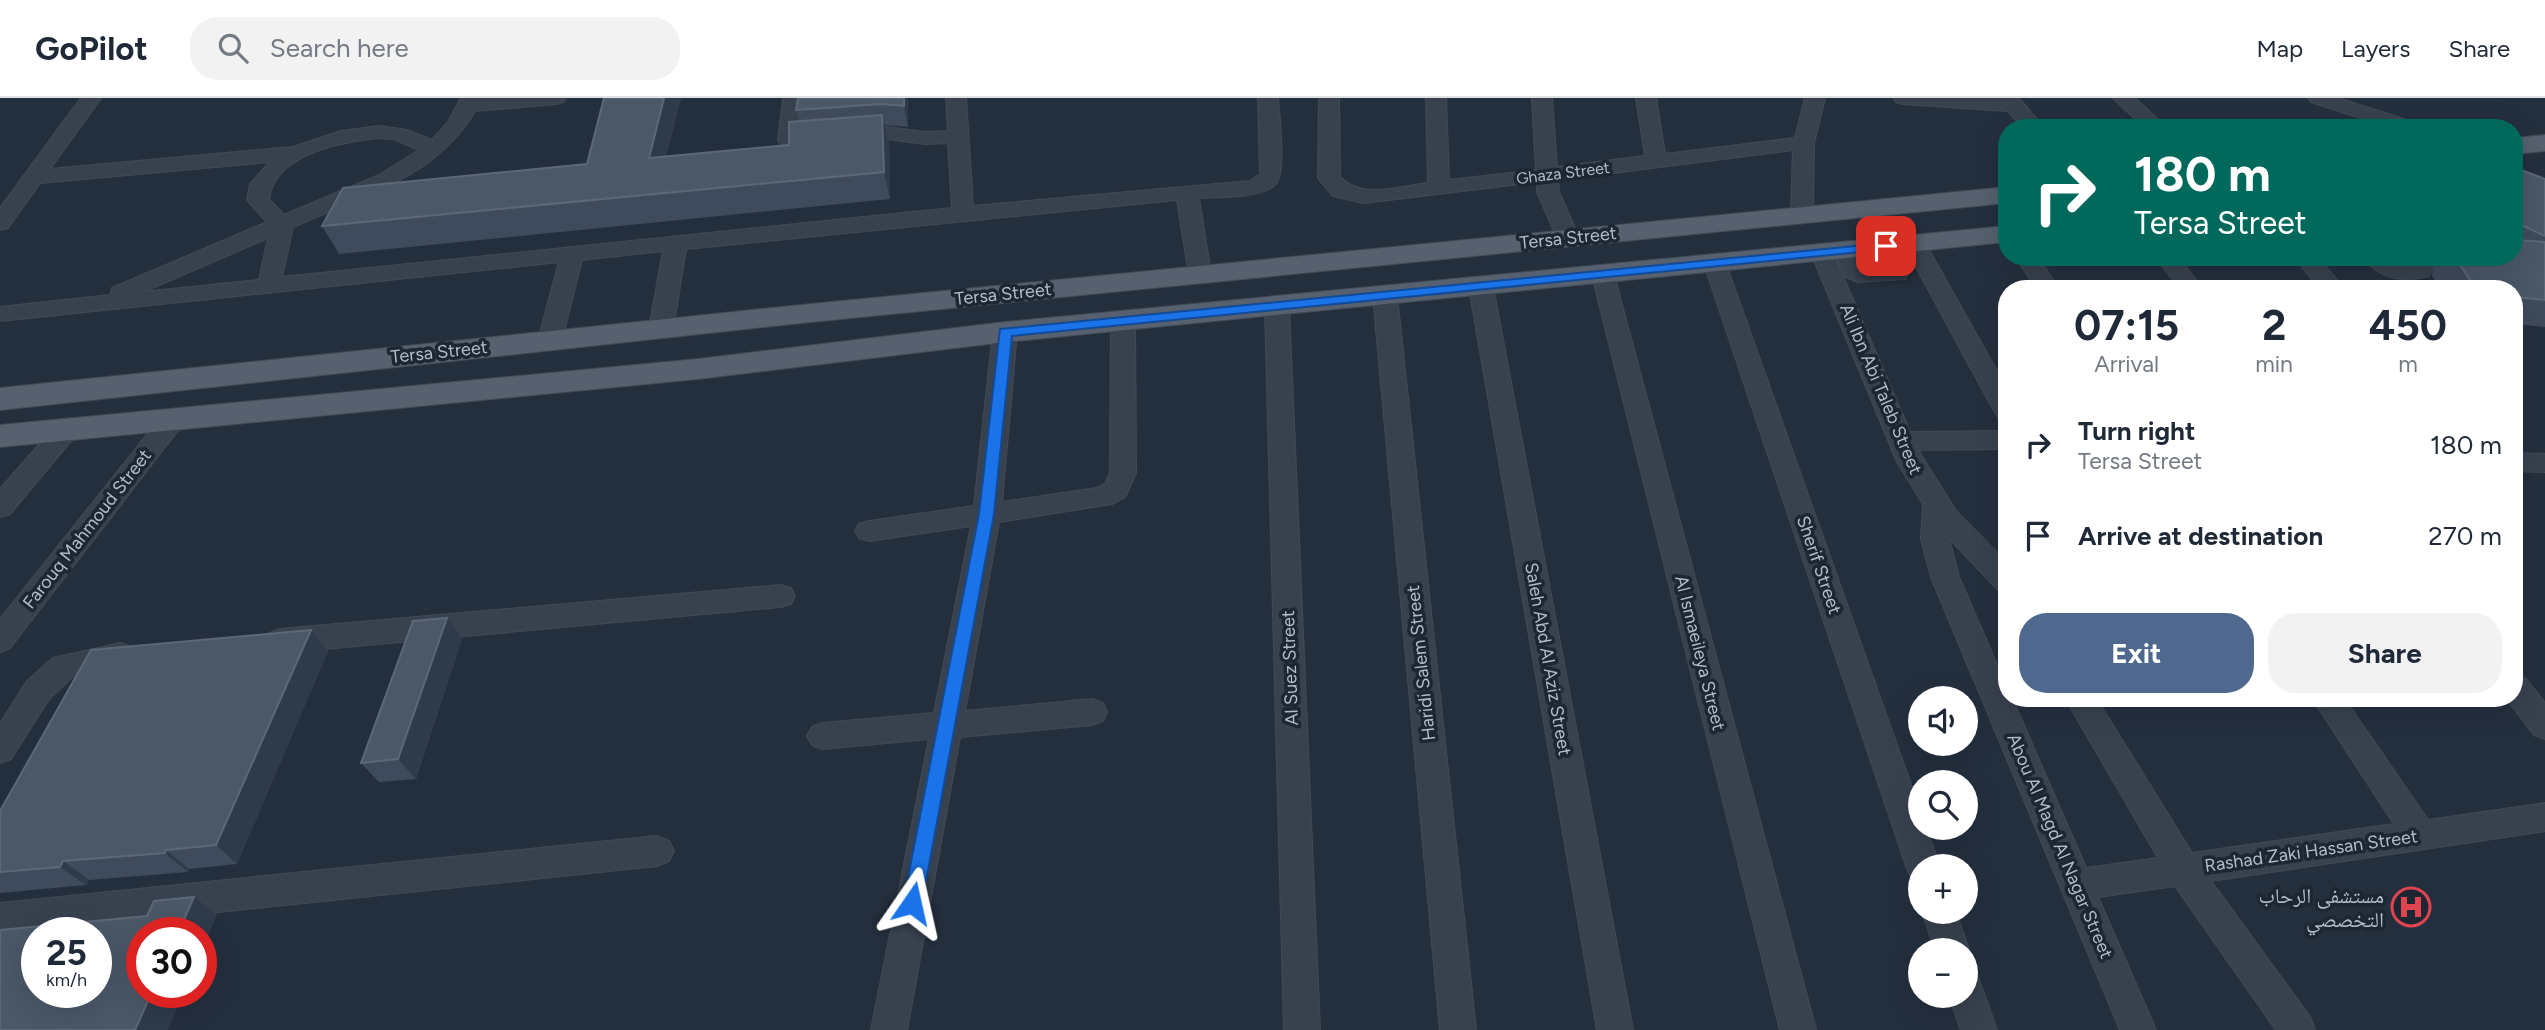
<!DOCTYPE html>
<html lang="en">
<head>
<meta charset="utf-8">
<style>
  :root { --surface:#fff; --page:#f2f2f3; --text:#1f2937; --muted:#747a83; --line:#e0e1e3; --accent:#4f688e }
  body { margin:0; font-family:Figtree,"Noto Naskh Arabic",sans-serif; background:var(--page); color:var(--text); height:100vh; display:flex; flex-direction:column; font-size:26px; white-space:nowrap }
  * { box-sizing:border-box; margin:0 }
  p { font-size:23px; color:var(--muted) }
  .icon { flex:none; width:38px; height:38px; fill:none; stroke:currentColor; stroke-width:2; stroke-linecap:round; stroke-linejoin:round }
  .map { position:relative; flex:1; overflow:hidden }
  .details { position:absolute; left:1998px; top:182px; width:525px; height:427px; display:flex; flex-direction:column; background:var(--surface); border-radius:28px; box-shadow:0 7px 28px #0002 }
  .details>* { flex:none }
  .guide { position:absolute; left:1998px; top:21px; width:525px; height:147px; border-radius:28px; box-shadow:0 7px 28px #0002; background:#00695c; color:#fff; overflow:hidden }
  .buttons { position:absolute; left:1908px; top:588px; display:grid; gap:14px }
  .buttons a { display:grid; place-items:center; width:70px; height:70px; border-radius:50%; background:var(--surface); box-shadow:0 7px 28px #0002; font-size:35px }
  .speed { position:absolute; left:21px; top:819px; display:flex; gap:14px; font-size:35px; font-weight:700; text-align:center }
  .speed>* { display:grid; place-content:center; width:91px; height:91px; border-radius:50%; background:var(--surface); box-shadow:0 7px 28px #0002; line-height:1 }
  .speed small { font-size:18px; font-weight:400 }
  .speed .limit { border:10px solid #d22; background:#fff; color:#111 }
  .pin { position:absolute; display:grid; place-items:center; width:60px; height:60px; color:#fff; margin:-30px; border-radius:14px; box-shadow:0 4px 10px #0006 }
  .me { position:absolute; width:77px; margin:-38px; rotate:11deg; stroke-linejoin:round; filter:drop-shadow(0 0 5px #0008) }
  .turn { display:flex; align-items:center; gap:24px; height:147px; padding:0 21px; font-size:32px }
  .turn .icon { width:91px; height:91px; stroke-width:2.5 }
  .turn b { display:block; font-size:49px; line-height:60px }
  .eta { display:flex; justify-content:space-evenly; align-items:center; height:119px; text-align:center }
  .eta b { font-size:42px; font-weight:700; line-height:49px }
  .primary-button { display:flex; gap:14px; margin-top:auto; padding:14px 21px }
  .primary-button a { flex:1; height:80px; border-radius:28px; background:var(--accent); color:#fff; font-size:28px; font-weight:700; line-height:80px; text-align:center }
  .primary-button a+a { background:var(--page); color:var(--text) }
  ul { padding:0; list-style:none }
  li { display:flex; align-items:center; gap:21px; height:91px; padding:0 21px }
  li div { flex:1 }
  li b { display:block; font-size:26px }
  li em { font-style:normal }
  header { display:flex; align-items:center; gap:42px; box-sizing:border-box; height:98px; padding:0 35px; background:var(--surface); border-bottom:2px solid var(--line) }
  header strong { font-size:33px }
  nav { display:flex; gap:38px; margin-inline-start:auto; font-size:24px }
  .search { width:490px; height:63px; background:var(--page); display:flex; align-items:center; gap:18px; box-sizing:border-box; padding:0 24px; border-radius:28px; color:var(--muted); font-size:26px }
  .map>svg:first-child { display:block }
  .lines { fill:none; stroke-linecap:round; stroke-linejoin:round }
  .minor-casing { stroke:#414a57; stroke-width:2 }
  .major-casing { stroke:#414a57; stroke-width:2 }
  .minor { fill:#38414e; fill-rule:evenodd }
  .major { fill:#56606e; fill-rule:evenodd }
  .wall { fill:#3f4b5c }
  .shaded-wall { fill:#2f3b4b }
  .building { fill:#4b5868; stroke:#5c6777; stroke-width:2; fill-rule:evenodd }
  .route { fill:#1a73e8; stroke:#114b97; stroke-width:2 }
  .labels { text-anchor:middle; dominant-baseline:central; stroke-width:7; stroke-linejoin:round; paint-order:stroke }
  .far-street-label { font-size:16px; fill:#b4bcc9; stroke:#1d2633 }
  .street-label { font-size:18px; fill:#b4bcc9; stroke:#1d2633 }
  .near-poi-label { font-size:21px; fill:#b4bcc9; stroke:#1d2633; text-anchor:end }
</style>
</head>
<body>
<header>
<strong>GoPilot</strong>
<div class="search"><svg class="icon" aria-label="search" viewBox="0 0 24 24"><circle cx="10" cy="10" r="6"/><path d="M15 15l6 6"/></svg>Search here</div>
<nav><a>Map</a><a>Layers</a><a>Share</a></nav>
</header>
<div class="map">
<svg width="2545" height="932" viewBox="0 0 2545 932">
  <rect width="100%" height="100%" fill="#242f3e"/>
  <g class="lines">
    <defs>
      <path id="minor" d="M81 0H101L50 71 293 49 341 33 379 28 407 32 432 42 448 24 461 0H566L563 4 556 6 475 13C437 79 359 100 293 129L282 179 952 110 948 45 925 46 887 41 788 49 781 47 778 43 783 0H804L801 4 799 36 887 29 925 34 948 33 946 0H966L973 108 1250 83 1260 76 1258 0H1278C1279 19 1287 74 1275 87 1262 100 1217 99 1199 100L1211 177 1208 182H1192L1189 177 1177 102 686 151 673 231 669 236 661 239 653 236 649 231 663 153 582 162 562 242 559 248 550 250 541 248 538 242 559 164 0 223V209L110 197 112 190 267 124 247 102 250 86 270 64 40 85 8 130 0 132V110ZM379 40 394 41 419 52 379 77 284 117 269 101C275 55 341 44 379 40ZM268 140 259 182 143 194Z
        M1319 0H1339L1340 79C1361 102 1400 88 1428 85L1426 0H1446L1449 82 1536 72 1532 0H1552L1557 69 1645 58 1636 0H1656L1665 56 1795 40 1805 0H1825L1814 45 1813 117 1810 122H1794L1791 117 1793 52 1558 82 1559 94 1579 140 1576 145H1560L1557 140 1537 94V84L1364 105 1333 98 1318 80Z
        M1893 0H2019L2044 30H2023L2008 13 1903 6 1896 4Z
        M2113 0H2135L2167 30H2145Z
        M2308 0H2338L2419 26 2422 30H2391L2311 4Z
        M1914 138 1922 140 1925 145 2007 291V322L1998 319 1994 313 1903 145 1906 140Z
        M1886 141 1894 143 1911 171 1905 181 1858 184 1846 179 1834 153 1837 148H1853L1864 170 1888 169 1875 148 1878 143Z
        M1822 148 1830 150 1833 155 1910 334 2007 333V351L1918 352 1956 413 2007 465V494L1997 491 1949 440 1959 479 2007 590V600H2012L2086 770 2158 760 2065 600H2096L2192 755 2394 726 2312 600H2344L2428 722 2545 705V733L2211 783 2310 919 2315 932H2276L2175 788 2098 799 2156 932H2120L1931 479 1921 441 1923 406 1897 364 1811 155 1814 150Z
        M1715 159 1723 161 1726 166 1920 712V730H1926L1940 768H1920V782L1911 779 1906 768 1704 166 1707 161Z
        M2016 159H2038L2059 191H2036Z
        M2155 159H2178L2203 191H2180Z
        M2294 159H2318L2344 191H2320Z
        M2363 159H2387L2398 166 2407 168 2403 159H2426L2433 169 2429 178C2404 184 2379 182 2363 159Z
        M1603 170 1611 172 1614 177 1816 932H1780L1592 177 1595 172Z
        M1481 182 1489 184 1493 189 1633 932H1597L1469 189 1473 184Z
        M1385 191 1393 193 1397 198 1476 932H1440L1373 198 1377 193Z
        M1277 202 1285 204 1289 209 1320 932H1284L1265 209 1269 204Z
        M1123 215 1131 218 1135 223 1136 375 1125 399 1112 406 999 424 965 613 1092 601 1103 605 1107 614 1103 623 1092 627 960 639 907 932H871L929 641 823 651 812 647 807 638 812 629 823 625 934 615 971 428 869 443 859 440 855 433 859 426 869 423 974 408 993 234 997 229 1005 226 1013 229 1017 234 1002 404 1097 390 1105 386 1110 375 1111 223 1115 218Z
        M174 311 183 314 187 320 183 326 10 550 0 554V521L165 314Z
        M66 323 75 326 79 332 75 338 10 416 0 419V391L57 326Z
        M2515 355 2545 356V374L2515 373Z
        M781 487 791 490 795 498 791 506 781 509 280 555 270 551 265 543 270 535 280 531Z
        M121 545 131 549 136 557 131 565 73 578 49 601 11 661 0 665V626L27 583 53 560Z
        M2515 578 2526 581 2545 605V641L2534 637 2506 600H2515Z
        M657 738 669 743 674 753 669 763 657 768 0 837V805Z
        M1922 814H1956L1969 852 1965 861V852H1935Z
        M1965 874 1978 879 1997 932H1961L1949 898H1965Z"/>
      <path id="major" d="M2545 37V53L2515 56V40Z
        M2007 89V105L811 224 0 312V290L811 206Z
        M2007 128V144L1005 244 698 281 0 349V327L698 261 1005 224Z"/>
    </defs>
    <use href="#minor" class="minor-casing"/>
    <use href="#major" class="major-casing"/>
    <use href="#minor" class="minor"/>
    <use href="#major" class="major"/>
  </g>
  <path class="wall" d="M681 0 666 59 789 47 799 23 796 12 798 0H908V29L885 27 889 44 890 101 339 156 322 128 587 66Z
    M2515 73 2545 81V229L2515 226V191H2440L2432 178 2434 166 2440 159H2515Z
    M447 520 462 541 416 681 379 684 361 665Z
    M311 532 328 553 237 766 189 771 188 774 89 782 86 787 0 795V713Z"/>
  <path class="shaded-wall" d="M664 0H681L659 87 649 60Z
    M904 0H908V29L904 8Z
    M882 17 889 44 890 101 884 74Z
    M447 520 462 541 416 681 398 661Z
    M311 532 328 553 237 766 216 747Z
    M166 752 189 771 188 774 165 755Z
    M63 763 89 782 86 787 60 769Z
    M194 799 217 817 201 854V835H178Z
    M152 894H184L168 932H135Z"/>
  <path class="building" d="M604 0H664L649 60 789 47V24L882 17 884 74 322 128 343 90 587 66Z
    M798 0H904V8L882 6 796 12Z
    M2521 72 2545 81V138L2515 124V73Z
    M2515 142 2545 144V202L2515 199V191H2476L2455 159H2515Z
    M447 520 398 661 361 665 413 523Z
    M311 532 216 747 166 752 165 755 63 763 60 769 0 774V713L91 552Z
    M194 799 178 835H142V894H152L135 932H0V832L147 818 154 803ZM37 835H96V894H37Z"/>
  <path class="route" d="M1886 145 1893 148 1891 151 1012 238 994 416 922 805 919 811 912 814 905 811 903 805 979 416 1000 231Z"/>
  <defs>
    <symbol id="hospital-ring" viewBox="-11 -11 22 22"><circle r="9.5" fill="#1d2633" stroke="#e0444e" stroke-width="1.5"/><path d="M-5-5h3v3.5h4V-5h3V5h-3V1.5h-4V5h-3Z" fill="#e0444e"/></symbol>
  </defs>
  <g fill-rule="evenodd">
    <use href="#hospital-ring" x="2389" y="787" width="44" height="44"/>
  </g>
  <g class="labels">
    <g class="far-street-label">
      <text transform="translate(1563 75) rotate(-7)">Ghaza Street</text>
    </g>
    <g class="street-label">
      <text transform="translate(1568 140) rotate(-6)">Tersa Street</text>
      <text transform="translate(1003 196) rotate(-6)">Tersa Street</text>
      <text transform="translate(439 254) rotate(-6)">Tersa Street</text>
      <text transform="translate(1881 291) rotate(67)">Ali Ibn Abi Taleb Street</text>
      <text transform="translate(87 431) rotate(-52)">Farouq Mahmoud Street</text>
      <text transform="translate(1819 467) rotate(71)">Sherif Street</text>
      <text transform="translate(1700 555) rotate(76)">Al Ismaeileya Street</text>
      <text transform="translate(1548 561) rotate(80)">Saleh Abd Al Aziz Street</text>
      <text transform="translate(1421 565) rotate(-96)">Haridi Salem Street</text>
      <text transform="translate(1290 570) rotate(-92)">Al Suez Street</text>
      <text transform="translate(2060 748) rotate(67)">Abou Al Magd Al Nagar Street</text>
      <text transform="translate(2311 753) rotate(-8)">Rashad Zaki Hassan Street</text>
    </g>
    <g class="near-poi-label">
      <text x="2384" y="797">مستشفى الرحاب<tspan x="2384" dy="24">التخصصي</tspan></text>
    </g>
  </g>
</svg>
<div class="buttons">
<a><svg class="icon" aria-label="sound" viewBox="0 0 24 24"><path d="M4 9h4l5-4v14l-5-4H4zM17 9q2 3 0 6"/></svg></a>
<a><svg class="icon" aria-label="search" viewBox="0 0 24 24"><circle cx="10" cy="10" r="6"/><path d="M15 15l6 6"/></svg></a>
<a>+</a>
<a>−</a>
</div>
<div class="speed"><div>25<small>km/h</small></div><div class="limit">30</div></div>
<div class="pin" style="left:1886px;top:148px;background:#d93025"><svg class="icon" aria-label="arrive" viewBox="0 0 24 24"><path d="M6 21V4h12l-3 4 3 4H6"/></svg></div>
<svg class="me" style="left:912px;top:805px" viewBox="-20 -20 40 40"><path d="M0-17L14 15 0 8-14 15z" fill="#1a73e8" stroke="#fff" stroke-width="4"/></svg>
<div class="guide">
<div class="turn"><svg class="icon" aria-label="right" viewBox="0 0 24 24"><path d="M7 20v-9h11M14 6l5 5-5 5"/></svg><div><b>180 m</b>Tersa Street</div></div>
</div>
<section class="details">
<div class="eta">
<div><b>07:15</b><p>Arrival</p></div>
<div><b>2</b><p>min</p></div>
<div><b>450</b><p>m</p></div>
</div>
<ul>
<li><svg class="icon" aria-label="right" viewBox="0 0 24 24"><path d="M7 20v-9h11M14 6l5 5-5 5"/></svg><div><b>Turn right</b><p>Tersa Street</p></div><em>180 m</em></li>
<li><svg class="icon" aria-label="arrive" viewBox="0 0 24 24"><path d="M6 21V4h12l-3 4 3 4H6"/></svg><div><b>Arrive at destination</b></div><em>270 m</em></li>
</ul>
<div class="primary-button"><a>Exit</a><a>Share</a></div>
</section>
</div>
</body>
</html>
